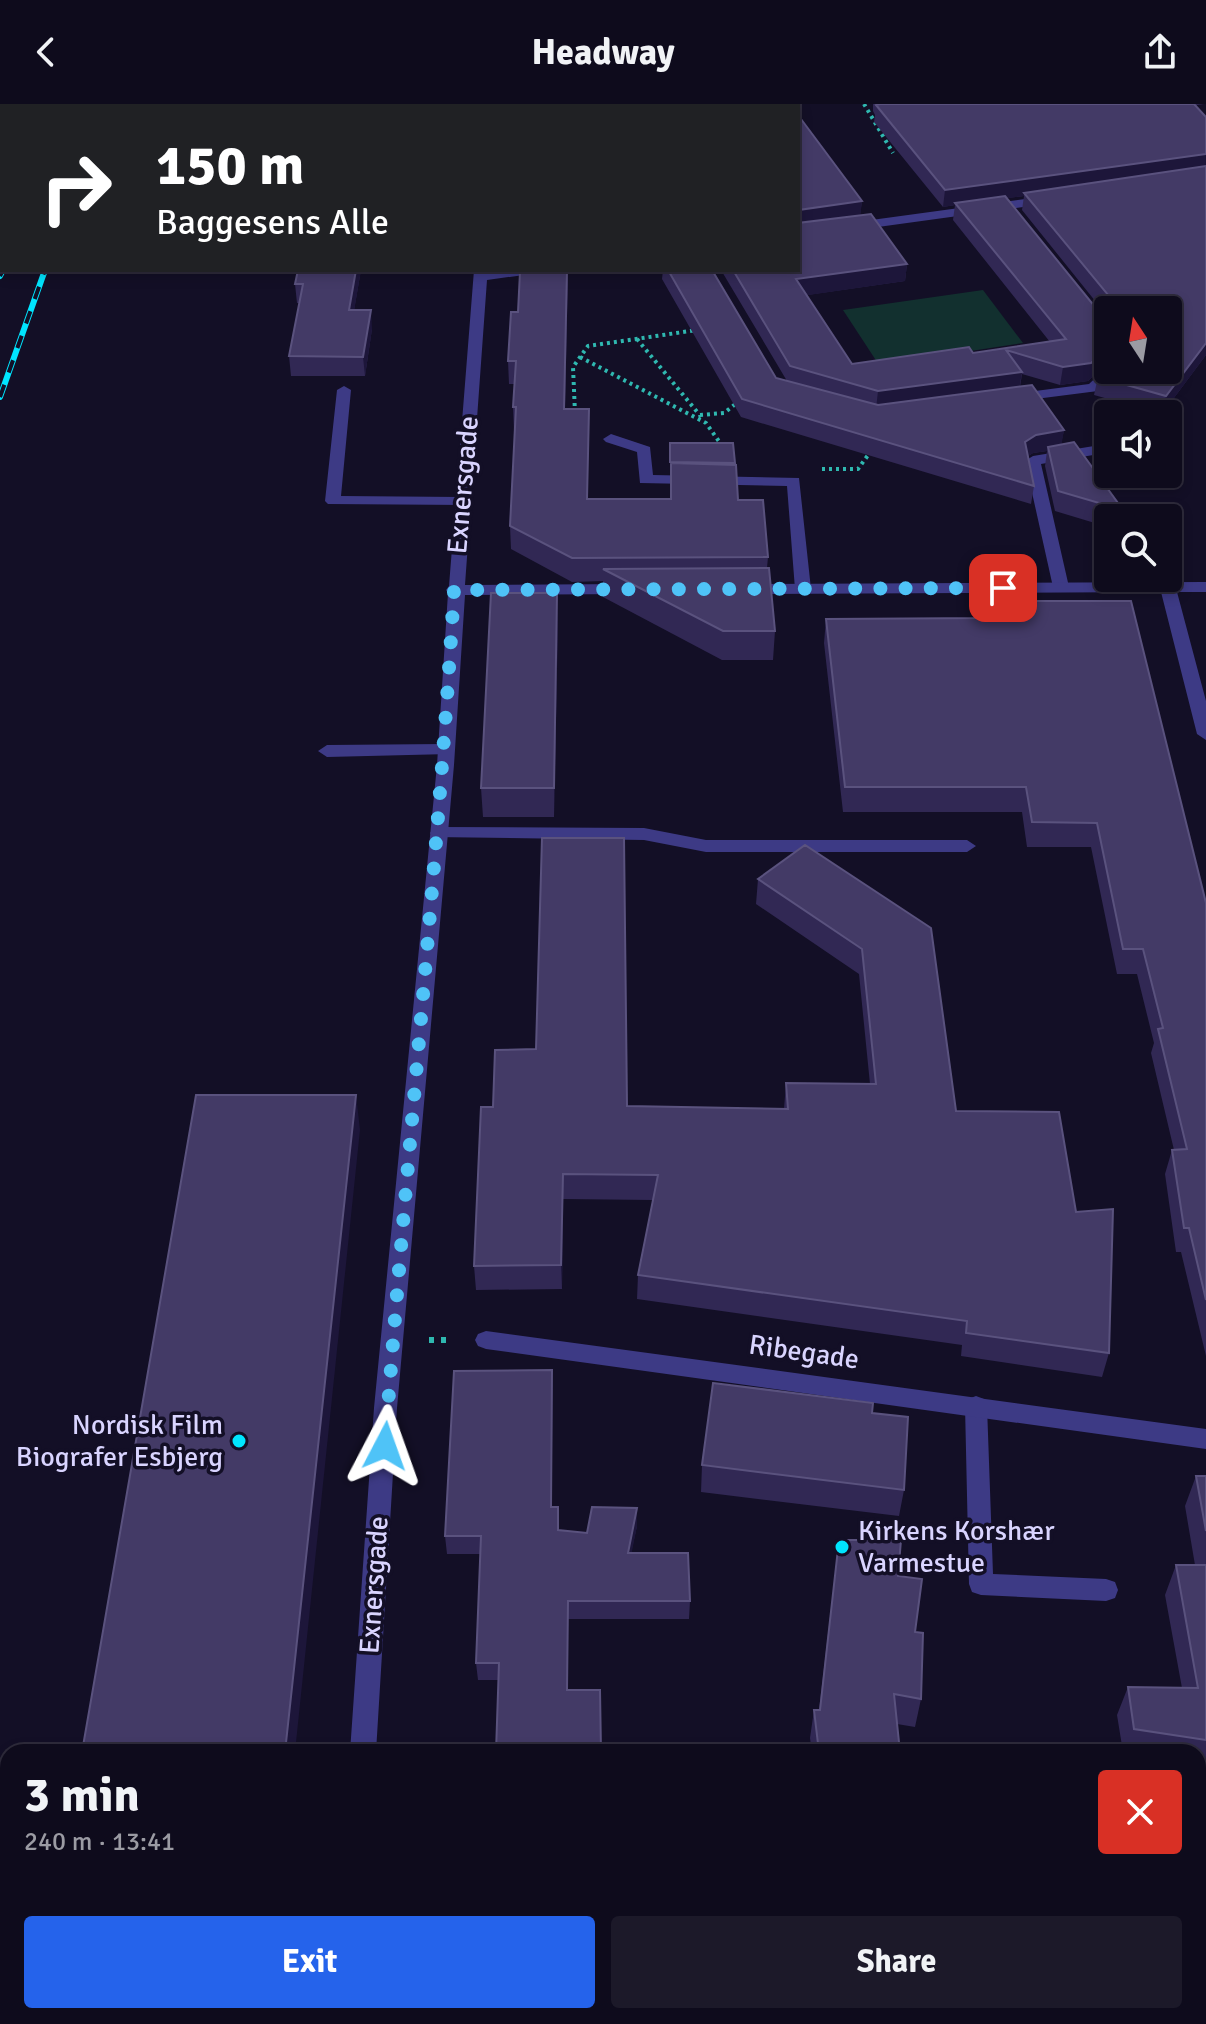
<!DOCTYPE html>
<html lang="en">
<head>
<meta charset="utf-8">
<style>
  :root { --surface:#0e0b1c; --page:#1c1929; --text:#f1f3f6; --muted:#9b9ba3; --line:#2e2b3b; --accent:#2563eb }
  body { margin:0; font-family:Signika,sans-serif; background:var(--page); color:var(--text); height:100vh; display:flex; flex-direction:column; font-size:30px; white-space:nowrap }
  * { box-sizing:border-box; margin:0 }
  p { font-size:26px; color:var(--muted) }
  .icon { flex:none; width:44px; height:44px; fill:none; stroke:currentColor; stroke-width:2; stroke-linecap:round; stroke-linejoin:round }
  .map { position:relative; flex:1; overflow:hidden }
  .panel { position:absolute; left:0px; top:1640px; width:1206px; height:280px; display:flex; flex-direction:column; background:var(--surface); border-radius:24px 24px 0 0; box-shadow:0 4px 12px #0003,0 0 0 2px var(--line) }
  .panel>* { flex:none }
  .hud { position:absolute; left:0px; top:0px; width:800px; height:168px; box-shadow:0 4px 12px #0003,0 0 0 2px var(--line); background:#202124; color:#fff; overflow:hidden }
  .needle { width:52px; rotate:348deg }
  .fabs { position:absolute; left:1094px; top:192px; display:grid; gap:16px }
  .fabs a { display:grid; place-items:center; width:88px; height:88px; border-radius:8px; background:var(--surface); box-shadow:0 4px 12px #0003,0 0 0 2px var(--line); font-size:40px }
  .pin { position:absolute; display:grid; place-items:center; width:68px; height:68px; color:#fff; margin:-34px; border-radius:16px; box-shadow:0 4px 12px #0006 }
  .me { position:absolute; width:88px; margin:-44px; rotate:4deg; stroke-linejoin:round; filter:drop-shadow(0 0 6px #0008) }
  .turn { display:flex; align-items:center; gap:28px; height:168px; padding:0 24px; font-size:36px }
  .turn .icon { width:104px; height:104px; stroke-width:2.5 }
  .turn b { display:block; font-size:56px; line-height:68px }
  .round { display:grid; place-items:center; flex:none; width:84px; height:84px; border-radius:8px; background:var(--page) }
  .overview { display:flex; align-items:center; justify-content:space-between; height:136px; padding:0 24px }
  h1 { font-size:48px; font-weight:800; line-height:60px }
  .primary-button { display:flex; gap:16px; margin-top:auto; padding:16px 24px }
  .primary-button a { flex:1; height:92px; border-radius:8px; background:var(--accent); color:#fff; font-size:32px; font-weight:800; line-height:92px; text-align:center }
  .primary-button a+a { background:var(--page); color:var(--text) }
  header { display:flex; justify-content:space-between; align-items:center; height:104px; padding:0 24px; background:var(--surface); font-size:36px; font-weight:800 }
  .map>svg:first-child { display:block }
  .green { fill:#12302f }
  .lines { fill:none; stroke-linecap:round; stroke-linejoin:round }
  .path-far1 { stroke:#2fb8b0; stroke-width:4; stroke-dasharray:3 4; stroke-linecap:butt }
  .path { stroke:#2fb8b0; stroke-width:6; stroke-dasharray:5 7; stroke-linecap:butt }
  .lane { fill:#3d3a85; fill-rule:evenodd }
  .street { fill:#3d3a85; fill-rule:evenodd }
  .rail-casing { stroke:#00e5ff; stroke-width:6 }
  .rail { stroke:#130f26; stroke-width:4; stroke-dasharray:13; stroke-linecap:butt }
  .wall { fill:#312854 }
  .shaded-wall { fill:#1d163a }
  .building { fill:#433a66; stroke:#5a527e; stroke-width:2 }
  .route { stroke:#4fc3f7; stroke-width:14; stroke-dasharray:0 25.2 }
  .poi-dot { fill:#00e5ff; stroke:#130f26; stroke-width:3 }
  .labels { text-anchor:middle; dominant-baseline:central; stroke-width:7; stroke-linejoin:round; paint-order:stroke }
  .street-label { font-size:28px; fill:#d9d4ff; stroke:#130f26 }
  .poi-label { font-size:28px; fill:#d9d4ff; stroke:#130f26; text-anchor:end }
</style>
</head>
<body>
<header><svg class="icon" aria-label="back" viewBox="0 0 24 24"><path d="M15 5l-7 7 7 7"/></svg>Headway<svg class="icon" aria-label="share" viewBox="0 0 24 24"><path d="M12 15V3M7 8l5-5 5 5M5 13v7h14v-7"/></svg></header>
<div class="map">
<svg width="1206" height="1920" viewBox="0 0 1206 1920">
  <rect width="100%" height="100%" fill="#130f26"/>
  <path class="green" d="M983 186 1023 239 879 261 843 206Z"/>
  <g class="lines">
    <path class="path-far1" d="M864 0 893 49
      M696 2 699 0
      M637 235 703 315
      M580 253 706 319 723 343
      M575 309 573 263 588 242 697 226
      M700 311 724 309 738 298
      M822 365H858L871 347"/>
    <path class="path" d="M429 1236H451"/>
    <path class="lane" d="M344 282 351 286 341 392 461 393 469 398 466 401 328 400 325 397 337 286Z
      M611 330 650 343 653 371 799 374 811 485 809 488 803 490 795 485 787 382 640 379 637 348 606 338 603 335Z
      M1094 342 1099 344V350L1041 360 1069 483 1061 488 1053 483 1025 357 1033 352Z
      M444 640 453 646 450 650 327 653 318 647 327 641Z
      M439 723 644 724 706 736H967L976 742 967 748H706L644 736 433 733 430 729 433 725Z
      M976 1292 984 1295 987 1302 993 1470 1106 1475 1115 1478 1118 1486 1115 1494 1106 1497 981 1491 972 1488 969 1480 965 1302 968 1295Z
      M1031 1912H1059L1060 1920H1032Z"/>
    <path class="street" d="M493 0H505V2H493Z
      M1047 92 1052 93V99L798 134V126Z
      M474 166H538L531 170 487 176 465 481 630 480 638 485 630 490 465 491 454 661 397 1304 376 1648H350L374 1304 437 661 448 489 446 486 449 482Z
      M1108 262V266H1117L1098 287 1013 298 1006 294 1013 290 1089 280Z
      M1206 478V488H1177L1206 597V636L1197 630 1161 488 746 490 738 485 746 480Z
      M486 1227 1206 1325V1345L486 1245 478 1242 475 1236 478 1230Z
      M337 1912H365L364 1920H336Z"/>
    <defs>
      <path id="rail" d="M75 2 78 0
        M0 119 2 115
        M0 172 3 166
        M0 293 45 166"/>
    </defs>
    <use href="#rail" class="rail-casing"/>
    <use href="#rail" class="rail"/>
  </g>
  <path class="wall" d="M873 0H1204L1197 1 1196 2 1206 251 1162 310 1094 291 1098 273 1168 206H1108V213L1022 106 1024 92 1007 94 1104 214 1108 215V261L1106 260 1088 277 1060 281 1022 270 1020 283 1064 326 1061 340 1123 406 1122 414H1108V423L1055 407 1045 362 1047 347 1033 349 1028 352 1034 382 1031 400 741 313 662 175 663 166H712L776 274 787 277 721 166H798L862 97 860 111 907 160 905 177 807 191 852 260 973 249 1050 238 953 116 955 101 943 103 874 18 875 11 873 7Z
    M298 166H361L354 206 372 225 365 272H291L289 252 300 199H297L295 180Z
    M527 166H568L565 305 589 328 587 395H670V339L735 360 738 396 768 453 767 464 775 527 773 556H722L603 493V477L572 478 511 445 510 422 515 327H514L513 303 515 280H509L508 257Z
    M985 497 1206 799V1252L1181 1148H1176L1165 1070 1172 1046H1174L1151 949 1154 939 1137 870H1117L1091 743H1027L1022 708H843L824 539 826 515 982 514Z
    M558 517 554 713H483L481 684Z
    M805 741 956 1007 1076 1108 1109 1249 1102 1273 961 1252 962 1241 637 1195 638 1171 653 1096 563 1095 562 1185 476 1186 474 1162 627 1002 784 1005 786 979 870 980 859 870 756 800 758 775Z
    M552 1266V1403L558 1426 587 1429 637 1404V1422L631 1449 690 1497 689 1515H568L567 1586 601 1648 499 1576H478L476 1559 481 1450H447L445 1432Z
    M872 1309 904 1386 899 1412 701 1388 702 1361Z
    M1196 1372H1206V1665L1198 1664V1648H1123L1117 1611 1128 1583 1182 1584 1165 1491 1176 1461H1195L1185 1402Z
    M839 1436 898 1472 915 1528 921 1595 915 1623 897 1620 900 1648H812L810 1634 814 1606H819Z
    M739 1912H845L846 1920H739Z
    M1144 1912H1198L1206 1920H1145Z"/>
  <path class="shaded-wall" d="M1206 50V67L1024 89V92L957 101 955 99V101L943 103 945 86Z
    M862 97 860 114 798 123 799 106Z
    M907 160 905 177 795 193 796 175Z
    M356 166H361L351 225 349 206Z
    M567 166H568L564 328V305Z
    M371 206 372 225 365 272 363 253Z
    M1206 239V251L1162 310 1166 292Z
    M1108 243 1106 260 1088 277 1060 281 1063 263Z
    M1022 268 1019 286 876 305 878 287Z
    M1064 326 1061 344 1048 343 1047 347 1033 349 1022 356 1025 338 1036 331Z
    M557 489 558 517 554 713V684Z
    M356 991 360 1026 295 1648H285Z
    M563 1070V1095L562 1185 561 1161Z
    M552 1266 553 1285 551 1421V1403Z
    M637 1404V1422L628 1467V1449Z
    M256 1912H267L266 1920H255Z"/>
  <path class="building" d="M530 0H594V2H530Z
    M880 0H1194L1206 13V50L945 86 876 1Z
    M798 11 862 97 799 106 798 112Z
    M1206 62V239L1166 292 1098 273 1108 263V266H1168V206H1114V198L1024 89Z
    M1005 92 1104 214 1108 215V243L1091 259 1063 263 1006 246 1022 268 878 287 790 262 733 166H798V119L871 110 907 160 796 175 852 260 969 243 973 249 1066 235 955 99Z
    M298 166H356L349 206H371L363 253 289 252 303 180H295Z
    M527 166H567L564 305H589L587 395H671V359L736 361 738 396H763L768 453 572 454 510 422 516 303H513L516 257H508L511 208H518L520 168 527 167Z
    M668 166H712L776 274 878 301 1032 281 1064 326 1036 331 1025 338 1034 382 742 295Z
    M1074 338 1123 406 1058 387 1048 343Z
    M670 339H733L735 359 670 358Z
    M769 464 775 527H723L603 465Z
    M491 489H557L554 684H481Z
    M985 497H1131L1206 799V1196L1189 1124H1184L1172 1046 1187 1045 1158 925 1163 924 1143 845H1123L1097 719 1032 718 1026 683H845L826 515 988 514Z
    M542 734H624L627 1002 788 1005 786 979 876 980 862 845 758 775 805 741 931 824 956 1007 1059 1008 1076 1108 1113 1105 1109 1249 966 1229 967 1217 638 1171 658 1071 563 1070 561 1161 474 1162 481 1003H493L495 946 536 945Z
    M196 991H356L285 1648H82Z
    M552 1266 551 1403H558V1426L587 1429 592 1403 637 1404 628 1449H688L690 1497H568L567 1586H600L601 1648H496L499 1559H476L481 1432H445L454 1267Z
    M713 1279 873 1299 872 1309 908 1313 904 1386 702 1361Z
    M1196 1372H1206V1427Z
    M839 1436H901L898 1472 922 1475 915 1528 923 1529 921 1595 894 1590 900 1648H819L814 1606H820Z
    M1176 1461H1206V1636L1134 1625 1128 1583 1198 1584Z
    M1198 1681 1206 1682V1920H1161L1159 1912H1198Z
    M36 1912H256L255 1920H35Z
    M409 1912H508L507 1920H409Z
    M743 1912H845L846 1920H743Z"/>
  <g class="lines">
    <path class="route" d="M385 1342C406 1057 437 772 454 486L1003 484"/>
  </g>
  <g class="poi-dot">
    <circle cx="239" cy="1337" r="8"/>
    <circle cx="842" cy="1443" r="8"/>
  </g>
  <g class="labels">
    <g class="street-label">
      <text transform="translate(463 381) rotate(-85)">Exnersgade</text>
      <text transform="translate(804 1248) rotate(8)">Ribegade</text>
      <text transform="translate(374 1481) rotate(-86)">Exnersgade</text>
    </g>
    <g class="poi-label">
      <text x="223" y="1321">Nordisk Film<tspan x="223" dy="32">Biografer Esbjerg</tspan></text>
      <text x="858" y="1427" text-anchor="start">Kirkens Korshær<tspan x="858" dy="32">Varmestue</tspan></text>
    </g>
  </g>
</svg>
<div class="fabs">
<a><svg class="needle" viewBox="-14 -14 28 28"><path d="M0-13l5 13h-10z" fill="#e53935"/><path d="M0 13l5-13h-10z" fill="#9b9ba3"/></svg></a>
<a><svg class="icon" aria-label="sound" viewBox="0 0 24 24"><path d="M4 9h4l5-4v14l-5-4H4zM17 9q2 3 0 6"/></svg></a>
<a><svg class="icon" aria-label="search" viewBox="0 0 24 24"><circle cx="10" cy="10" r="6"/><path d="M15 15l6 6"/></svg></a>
</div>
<div class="pin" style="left:1003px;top:484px;background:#d93025"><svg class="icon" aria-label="arrive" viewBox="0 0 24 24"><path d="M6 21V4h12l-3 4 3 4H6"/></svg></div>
<svg class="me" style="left:385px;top:1342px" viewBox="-20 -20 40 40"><path d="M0-17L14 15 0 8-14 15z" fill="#4fc3f7" stroke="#fff" stroke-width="4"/></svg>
<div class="hud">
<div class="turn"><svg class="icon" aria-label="right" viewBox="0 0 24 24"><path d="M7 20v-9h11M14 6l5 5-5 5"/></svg><div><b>150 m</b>Baggesens Alle</div></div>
</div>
<section class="panel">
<div class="overview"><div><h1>3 min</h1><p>240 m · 13:41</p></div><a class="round" style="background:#d93025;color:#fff"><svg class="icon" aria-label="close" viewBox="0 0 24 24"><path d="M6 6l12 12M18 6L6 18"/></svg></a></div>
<div class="primary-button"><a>Exit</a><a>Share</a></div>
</section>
</div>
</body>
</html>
